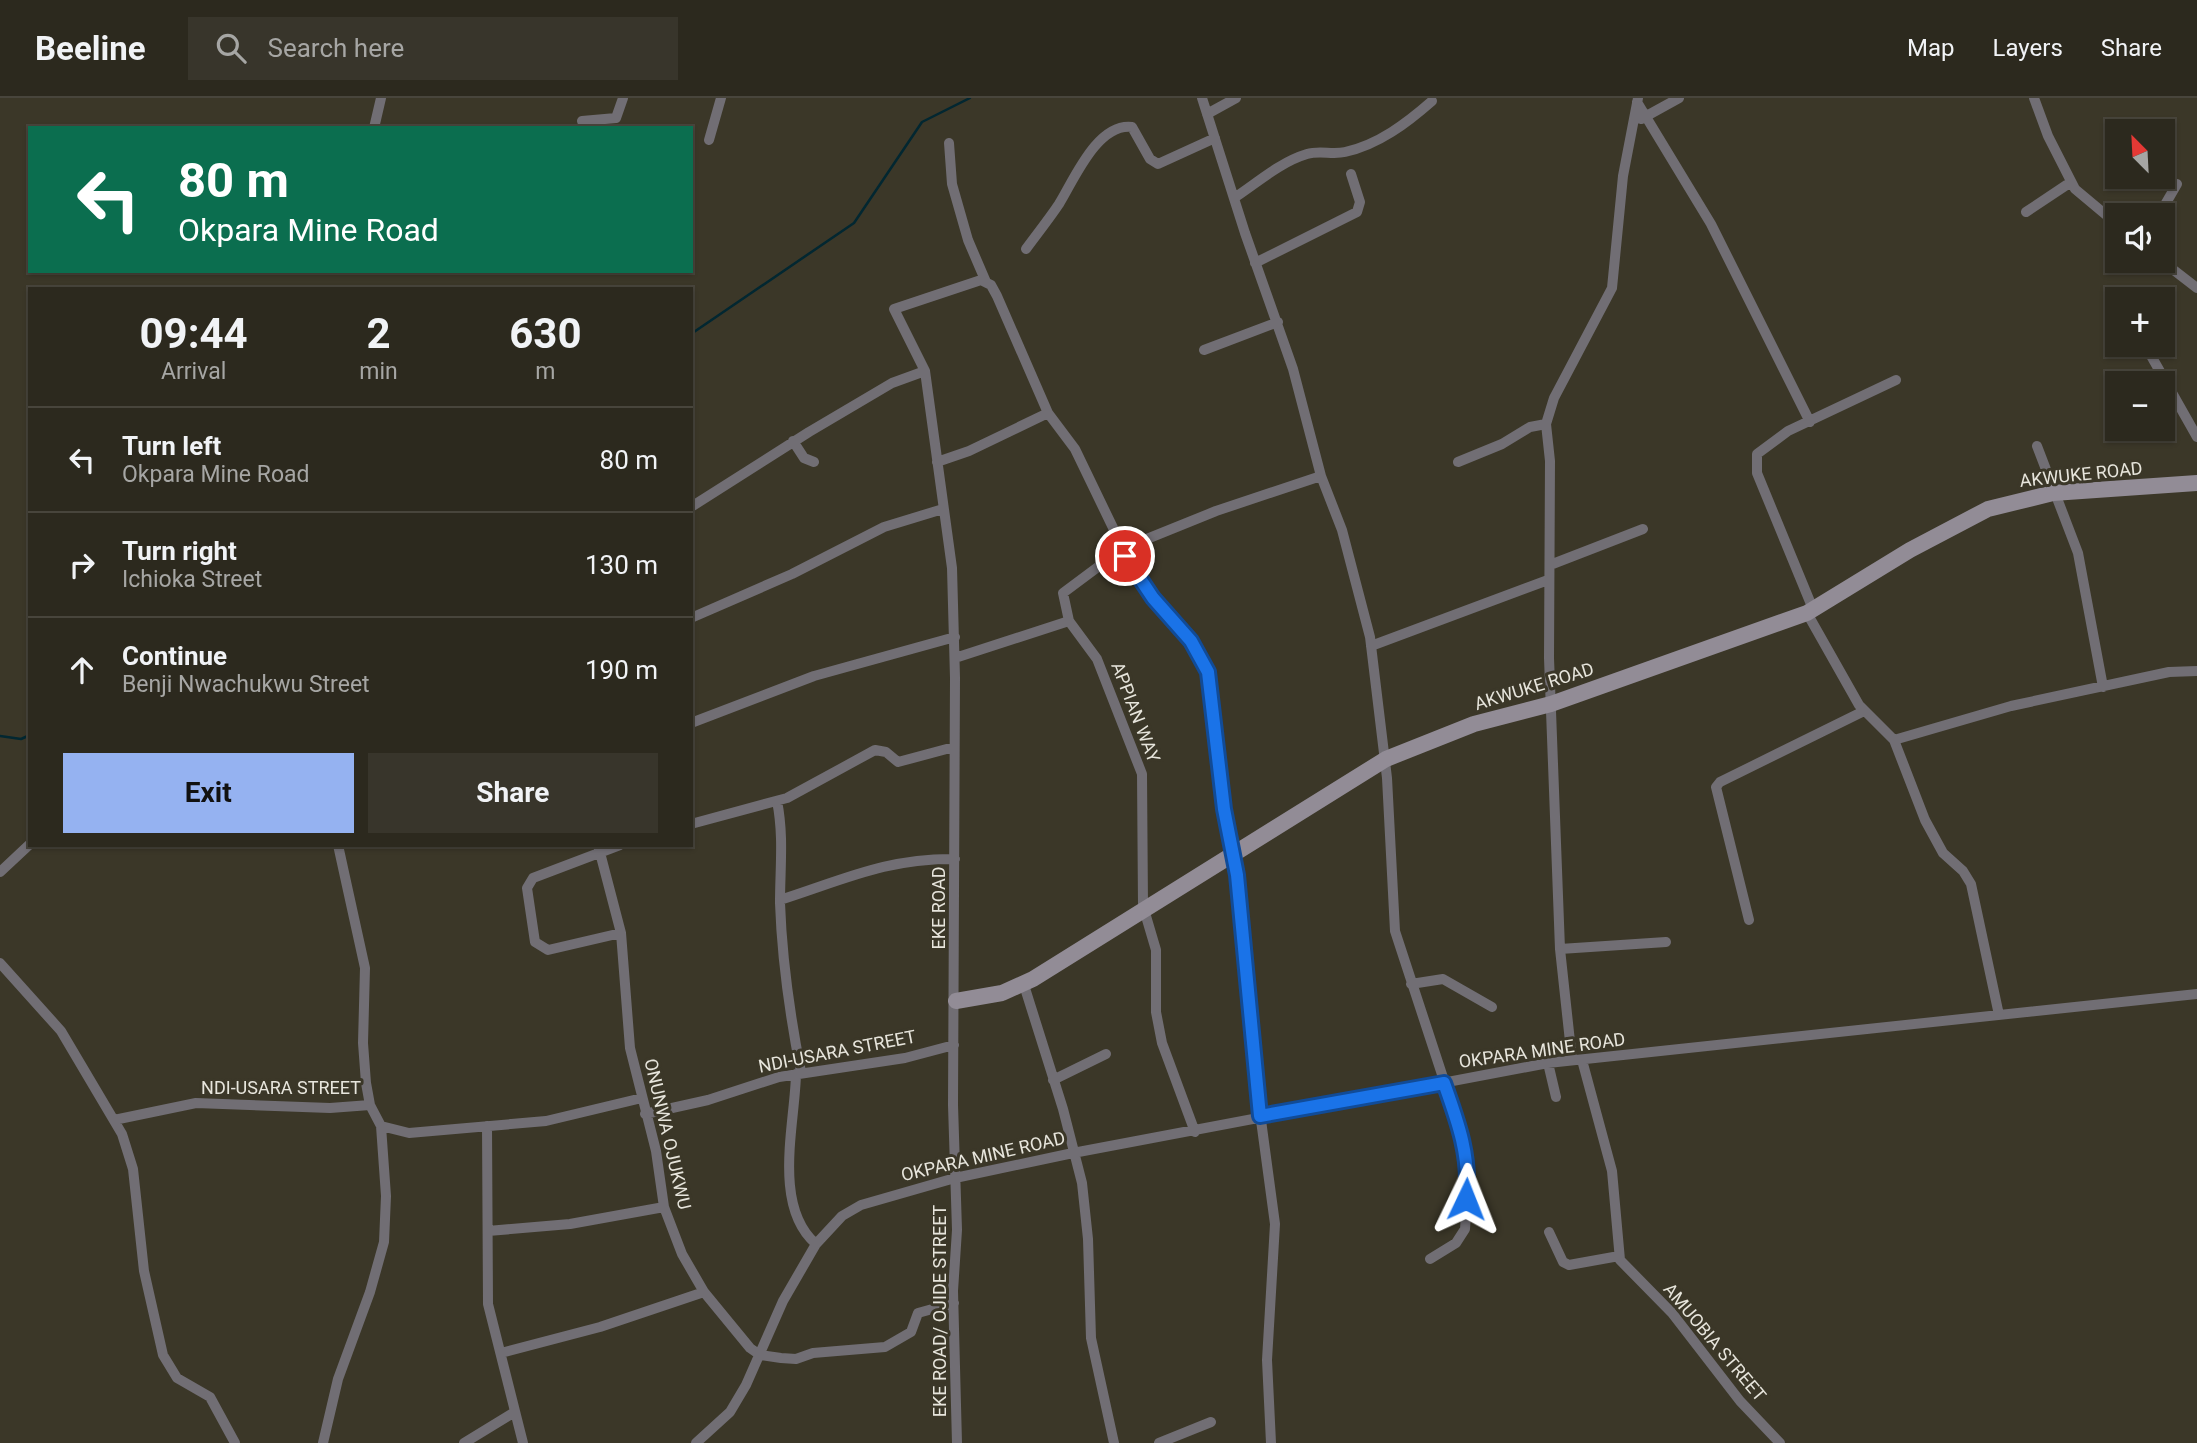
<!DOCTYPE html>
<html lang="en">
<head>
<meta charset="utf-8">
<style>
  :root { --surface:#2c291e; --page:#38352b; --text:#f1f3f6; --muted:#a6a6a4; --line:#48453c; --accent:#95b2f1 }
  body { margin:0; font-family:Roboto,sans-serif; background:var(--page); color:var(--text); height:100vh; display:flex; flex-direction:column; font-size:26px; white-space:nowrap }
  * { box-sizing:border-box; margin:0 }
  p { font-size:23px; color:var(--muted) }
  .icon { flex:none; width:38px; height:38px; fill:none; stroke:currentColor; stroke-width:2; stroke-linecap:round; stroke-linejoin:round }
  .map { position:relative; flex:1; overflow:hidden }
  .panel { position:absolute; left:28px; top:189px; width:665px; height:560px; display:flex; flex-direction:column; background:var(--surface); border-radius:0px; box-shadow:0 2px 5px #0004,0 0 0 2px var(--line) }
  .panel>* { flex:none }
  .hud { position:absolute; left:28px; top:28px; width:665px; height:147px; border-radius:0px; box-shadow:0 2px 5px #0004,0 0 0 2px var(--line); background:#0b6e4f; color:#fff; overflow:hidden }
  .needle { width:46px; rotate:336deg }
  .fabs { position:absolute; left:2105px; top:21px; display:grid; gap:14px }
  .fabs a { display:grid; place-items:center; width:70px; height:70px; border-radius:0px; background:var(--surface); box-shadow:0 2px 5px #0004,0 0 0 2px var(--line); font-size:35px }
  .pin { position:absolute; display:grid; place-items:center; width:60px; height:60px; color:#fff; margin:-30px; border:4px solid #fff; border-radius:50%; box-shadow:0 2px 7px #0007 }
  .me { position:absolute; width:77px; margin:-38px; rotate:2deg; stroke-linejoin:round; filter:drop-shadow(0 0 5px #0008) }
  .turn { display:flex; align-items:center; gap:24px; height:147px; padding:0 35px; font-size:32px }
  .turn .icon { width:91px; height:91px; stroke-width:2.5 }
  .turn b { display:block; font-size:49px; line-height:60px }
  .eta { display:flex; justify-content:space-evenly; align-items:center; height:119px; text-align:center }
  .eta b { font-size:42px; font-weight:700; line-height:49px }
  .action { display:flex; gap:14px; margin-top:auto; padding:14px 35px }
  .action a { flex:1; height:80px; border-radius:0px; background:var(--accent); color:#111; font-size:28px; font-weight:700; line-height:80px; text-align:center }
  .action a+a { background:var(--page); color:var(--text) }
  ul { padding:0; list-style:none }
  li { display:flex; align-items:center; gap:21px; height:105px; padding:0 35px; border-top:2px solid var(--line) }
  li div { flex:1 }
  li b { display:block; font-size:26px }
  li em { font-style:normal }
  header { display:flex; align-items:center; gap:42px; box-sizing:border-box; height:98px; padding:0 35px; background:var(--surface); border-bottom:2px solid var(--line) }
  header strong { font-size:33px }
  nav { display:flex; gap:38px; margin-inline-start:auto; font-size:24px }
  .search { width:490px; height:63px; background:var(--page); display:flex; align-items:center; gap:18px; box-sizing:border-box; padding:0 24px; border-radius:0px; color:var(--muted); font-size:26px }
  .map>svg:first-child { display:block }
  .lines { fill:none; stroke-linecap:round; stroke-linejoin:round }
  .stream { stroke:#022731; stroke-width:2.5 }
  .minor { stroke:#716e74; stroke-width:10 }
  .secondary { stroke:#928c96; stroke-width:16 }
  .route-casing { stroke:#114b97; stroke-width:18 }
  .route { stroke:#1a73e8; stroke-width:12 }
  .labels { text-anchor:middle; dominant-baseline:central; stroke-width:6; stroke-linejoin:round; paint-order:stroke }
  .street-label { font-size:18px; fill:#e7e5dc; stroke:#3b3728 }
</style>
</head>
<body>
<header>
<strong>Beeline</strong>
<div class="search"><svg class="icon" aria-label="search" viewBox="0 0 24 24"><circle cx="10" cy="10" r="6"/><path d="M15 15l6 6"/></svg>Search here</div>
<nav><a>Map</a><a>Layers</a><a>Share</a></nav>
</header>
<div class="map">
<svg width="2197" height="1345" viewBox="0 0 2197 1345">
  <rect width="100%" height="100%" fill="#3b3728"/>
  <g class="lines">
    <path class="stream" d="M691 236 854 125 922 24 970 0
      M0 638 21 641 30 637"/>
    <path class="minor" d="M1202 0 1245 135 1293 271 1321 378 1342 432 1370 539 1387 680 1395 833 1452 1007 1469 1071 1465 1131 1456 1145 1430 1161
      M2034 0 2048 38 2075 91 2118 127
      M1637 4 1711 126 1810 324
      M1207 16 1236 0
      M1641 21 1679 0
      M582 23 616 20 623 0
      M374 30 381 0
      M709 42 721 0
      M949 45 952 86 968 142 986 184
      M1234 100C1257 85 1280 64 1307 56 1320 52 1332 57 1345 54 1378 47 1407 25 1432 3
      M2026 114 2071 84
      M2159 117 2177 86
      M1026 151C1037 136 1049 121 1059 106 1074 82 1097 25 1132 29L1150 61 1158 66 1215 40
      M2162 163 2197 190
      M1255 165 1357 114 1360 104 1351 76
      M2145 247 2197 339
      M1204 252 1278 224
      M793 343 804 360 814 364
      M2037 348 2078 455 2103 589
      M937 364 969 353 1048 315
      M1458 364 1502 346 1530 329 1546 326
      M691 409 809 334 892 285 925 273
      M1550 467 1643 431
      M1813 511 1757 375V356L1788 333 1896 282
      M1807 515 1859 607 1894 642 1925 722 1943 755 1963 773 1971 786 1999 917
      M691 520 792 476 884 429 943 411
      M1371 548 1548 482
      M955 560 1069 523
      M691 625 814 578 955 539
      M1894 642 2011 608 2169 574 2197 573
      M777 703C784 738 780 770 780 805 782 862 790 918 801 974
      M691 726 787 700 875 652 886 654 898 664 954 649
      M338 747 365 870 363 945 366 985 370 1007 381 1028 409 1035 546 1023 642 1000
      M598 747 621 835 630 950 656 1053 664 1109 682 1156 704 1194 750 1250 760 1257 781 1260 796 1261 813 1255 885 1249 911 1234 918 1215 954 1205
      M620 747 533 780 527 790 535 844 548 852 621 835
      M0 774 30 746
      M780 802C843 782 887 760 955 761
      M1749 822 1716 689 1720 684 1864 613
      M1560 851 1666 844
      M0 865 61 933 122 1036 133 1071 144 1173 163 1257 177 1280 210 1299 235 1345
      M1411 886 1443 881 1492 909
      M1024 887 1063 1011 1082 1085 1088 1141 1091 1240 1114 1345
      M1572 962 1560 851 1549 560 1550 363 1546 326 1554 300 1612 190 1623 78 1638 0
      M1582 962 1612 1073 1620 1162 1672 1215 1740 1303 1780 1345
      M1548 965 1556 999
      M796 976C795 1026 772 1108 816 1146
      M1053 982 1106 956
      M645 1016 708 1002 779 979 905 960 954 947
      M114 1022 196 1005 330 1010 370 1007
      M487 1028 488 1206 523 1345
      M1195 1034 1162 945 1156 914V852L1143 808 1142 676 1097 561 1069 523 1063 495 1122 451 1216 413 1321 378
      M488 1133 570 1126 664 1109
      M1549 1134 1563 1164 1569 1167 1619 1158
      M501 1255 600 1229 704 1194
      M323 1345 338 1281 370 1194 384 1144 386 1098 381 1028
      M464 1345 513 1315
      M696 1345 730 1314 746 1287 783 1203 816 1146 842 1118 861 1107 955 1080 1073 1055 1548 965 2197 896
      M957 1345 953 1193 957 1132 953 1007 955 580 952 470 925 273 894 211 981 182 991 187 997 198 1048 315 1075 351 1130 465 1160 510 1191 543 1208 574 1224 711 1236 777 1258 1000 1275 1126 1267 1262 1271 1345
      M1159 1345 1211 1324"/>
    <path class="secondary" d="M956 903 1002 895 1033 881 1386 661 1474 626 1551 606 1807 515 1910 452 1988 411 2053 395 2197 385"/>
  </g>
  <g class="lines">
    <defs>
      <path id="route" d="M1125 458 1153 500 1191 543 1208 574 1224 711 1237 777 1260 1018 1444 985C1458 1024 1471 1060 1466 1101"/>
    </defs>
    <use href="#route" class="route-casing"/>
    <use href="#route" class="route"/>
  </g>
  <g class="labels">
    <g class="street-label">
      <text transform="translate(2081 376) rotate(-6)">AKWUKE ROAD</text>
      <text transform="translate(1534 588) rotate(-17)">AKWUKE ROAD</text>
      <text transform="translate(1136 614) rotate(69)">APPIAN WAY</text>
      <text transform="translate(938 810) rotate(-90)">EKE ROAD</text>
      <text transform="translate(1542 952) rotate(-8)">OKPARA MINE ROAD</text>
      <text transform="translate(837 953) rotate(-11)">NDI-USARA STREET</text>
      <text x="281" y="989">NDI-USARA STREET</text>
      <text transform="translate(668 1036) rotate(77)">ONUNWA OJUKWU</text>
      <text transform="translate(983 1058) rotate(-13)">OKPARA MINE ROAD</text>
      <text transform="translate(939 1213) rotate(-90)">EKE ROAD/ OJIDE STREET</text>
      <text transform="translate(1715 1244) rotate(50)">AMUOBIA STREET</text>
    </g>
  </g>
</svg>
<div class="fabs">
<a><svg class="needle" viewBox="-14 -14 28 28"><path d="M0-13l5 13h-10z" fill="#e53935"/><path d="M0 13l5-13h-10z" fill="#a6a6a4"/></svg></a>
<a><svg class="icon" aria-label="sound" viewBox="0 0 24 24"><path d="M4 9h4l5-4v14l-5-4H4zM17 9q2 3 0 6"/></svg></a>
<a>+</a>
<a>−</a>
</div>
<div class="pin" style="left:1125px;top:458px;background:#d93025"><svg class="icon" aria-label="arrive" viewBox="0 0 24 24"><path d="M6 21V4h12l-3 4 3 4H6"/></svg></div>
<svg class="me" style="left:1466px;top:1101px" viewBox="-20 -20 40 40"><path d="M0-17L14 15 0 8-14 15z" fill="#1a73e8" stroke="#fff" stroke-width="4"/></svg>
<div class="hud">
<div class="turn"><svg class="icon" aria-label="left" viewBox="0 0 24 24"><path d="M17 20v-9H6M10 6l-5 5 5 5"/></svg><div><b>80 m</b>Okpara Mine Road</div></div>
</div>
<section class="panel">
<div class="eta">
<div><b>09:44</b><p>Arrival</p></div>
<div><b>2</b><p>min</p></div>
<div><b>630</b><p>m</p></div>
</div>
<ul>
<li><svg class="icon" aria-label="left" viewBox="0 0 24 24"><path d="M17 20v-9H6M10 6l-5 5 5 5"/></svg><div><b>Turn left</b><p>Okpara Mine Road</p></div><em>80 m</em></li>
<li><svg class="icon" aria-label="right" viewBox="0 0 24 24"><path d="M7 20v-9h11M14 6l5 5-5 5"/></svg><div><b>Turn right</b><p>Ichioka Street</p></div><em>130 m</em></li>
<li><svg class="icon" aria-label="ahead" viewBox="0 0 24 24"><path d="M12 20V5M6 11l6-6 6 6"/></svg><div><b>Continue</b><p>Benji Nwachukwu Street</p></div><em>190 m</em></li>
</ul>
<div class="action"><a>Exit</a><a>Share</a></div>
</section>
</div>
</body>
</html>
